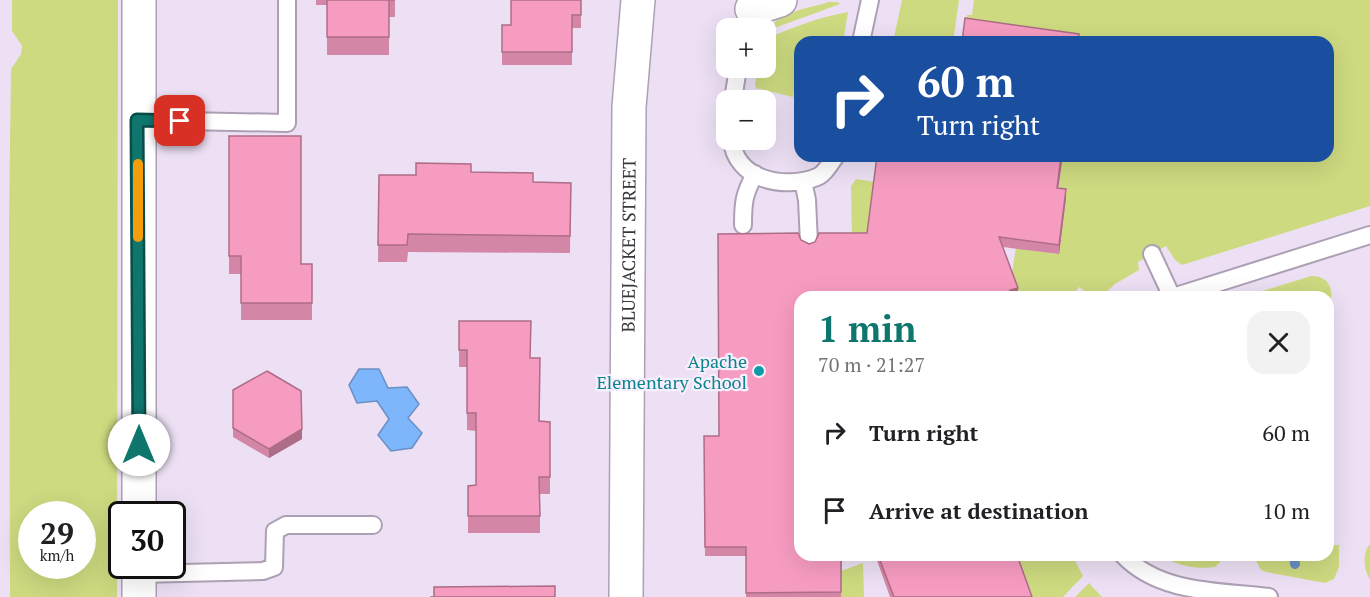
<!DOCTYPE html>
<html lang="en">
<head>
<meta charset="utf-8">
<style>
  :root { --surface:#fff; --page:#f2f2f2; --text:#202124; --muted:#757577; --accent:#0f766e }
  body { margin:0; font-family:"PT Serif",serif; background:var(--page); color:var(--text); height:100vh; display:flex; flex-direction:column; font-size:22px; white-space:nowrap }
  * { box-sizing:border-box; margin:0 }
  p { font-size:20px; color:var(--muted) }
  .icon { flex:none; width:33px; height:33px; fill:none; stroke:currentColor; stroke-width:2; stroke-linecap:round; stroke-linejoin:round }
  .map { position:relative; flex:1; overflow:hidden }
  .panel { position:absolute; left:794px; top:291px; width:540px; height:270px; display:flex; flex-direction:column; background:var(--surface); border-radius:18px; box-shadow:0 6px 24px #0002 }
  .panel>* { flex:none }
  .hud { position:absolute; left:794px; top:36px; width:540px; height:126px; border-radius:18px; box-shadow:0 6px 24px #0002; background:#1a4fa0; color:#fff; overflow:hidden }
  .controls { position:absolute; left:716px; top:18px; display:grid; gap:12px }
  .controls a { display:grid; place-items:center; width:60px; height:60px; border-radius:12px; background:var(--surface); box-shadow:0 6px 24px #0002; font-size:30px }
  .speed { position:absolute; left:18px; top:501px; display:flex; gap:12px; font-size:30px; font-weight:700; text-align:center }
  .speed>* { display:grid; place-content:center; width:78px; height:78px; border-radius:50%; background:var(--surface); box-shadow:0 6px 24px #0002; line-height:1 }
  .speed small { font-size:15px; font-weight:400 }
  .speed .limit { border:3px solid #111; border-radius:9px; background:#fff; color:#111 }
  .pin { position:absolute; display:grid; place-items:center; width:51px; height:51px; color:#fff; margin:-26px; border-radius:12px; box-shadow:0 3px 9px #0006 }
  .me { position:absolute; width:66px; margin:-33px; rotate:0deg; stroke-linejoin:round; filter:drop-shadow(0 0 4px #0008) }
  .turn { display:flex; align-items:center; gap:21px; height:126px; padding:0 24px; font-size:27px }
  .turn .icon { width:78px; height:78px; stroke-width:2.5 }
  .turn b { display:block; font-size:42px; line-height:51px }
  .round { display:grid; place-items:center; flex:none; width:63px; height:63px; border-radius:18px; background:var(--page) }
  .headline { display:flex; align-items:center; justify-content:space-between; height:102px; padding:0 24px }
  h1 { font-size:36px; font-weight:700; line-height:45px; color:var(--accent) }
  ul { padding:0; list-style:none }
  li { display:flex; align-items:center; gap:18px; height:78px; padding:0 24px }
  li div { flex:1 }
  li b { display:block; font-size:22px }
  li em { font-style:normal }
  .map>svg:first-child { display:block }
  .green { fill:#ceda80; fill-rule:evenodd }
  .water { fill:#7eb6fb; stroke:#6a8fc2; stroke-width:1.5 }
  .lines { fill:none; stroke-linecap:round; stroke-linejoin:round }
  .stream { stroke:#6a8fc2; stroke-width:10 }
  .service-casing { stroke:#ada0b4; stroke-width:20 }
  .minor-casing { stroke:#ada0b4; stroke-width:36 }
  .service { stroke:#fff; stroke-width:16 }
  .minor { stroke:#fff; stroke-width:33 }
  .wall { fill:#d486a6 }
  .shaded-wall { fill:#ad6d87 }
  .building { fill:#f79cc1; stroke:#ad6d87; stroke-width:1.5 }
  .route-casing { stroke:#0a4d48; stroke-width:15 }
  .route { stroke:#0f766e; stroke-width:10 }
  .slow { stroke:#f59e0b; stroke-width:10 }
  .culture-dot { fill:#0f9aa8; stroke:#f7effc; stroke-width:2 }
  .labels { text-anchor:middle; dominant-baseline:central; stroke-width:4.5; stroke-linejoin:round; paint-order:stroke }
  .street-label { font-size:18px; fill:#3a353d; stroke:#f7effc }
  .culture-label { font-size:18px; fill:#0d838f; stroke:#f7effc; text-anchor:end }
</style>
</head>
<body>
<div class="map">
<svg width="1370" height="597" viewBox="0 0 1370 597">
  <rect width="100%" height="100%" fill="#ede0f5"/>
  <path class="green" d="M12 0H118L117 597H10L9 220 11 69 21 54 22 46 12 31ZM32 514H82V566H32Z
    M902 0H959L953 42H893Z
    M974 0H1370V206L1182 265 1175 260 1166 246 1138 262 1139 270 1115 284 1101 297H1093L1079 287 1072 297H1017L1011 279 1016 248 1058 254 1057 197 1063 156H1328V42H1073L965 28 967 15H972Z
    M829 2H838L840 4 769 30C779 11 810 8 829 2Z
    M848 12 843 42H800L799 85H795L793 97 756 88 755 84 758 68H765V39C792 28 819 17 848 12Z
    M856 179 875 182 866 243H852L851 186Z
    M1311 276C1329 276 1334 288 1330 304L1328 305V297H1252L1256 293Z
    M1328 545H1339V567L1334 579 1325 583 1266 572 1261 570 1253 555H1328Z
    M1369 545H1370V579C1364 571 1362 554 1369 545Z
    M1014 555H1072L1083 576 1063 597H1029Z
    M1159 555H1223L1222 560 1215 567C1195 570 1176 565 1159 555Z
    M863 563 864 597H841V571Z
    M1089 583 1102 597H1075Z"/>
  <path class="water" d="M359 369H379L388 388 407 387 419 404 408 418 422 433 412 448 391 451 378 435 389 419 377 401 357 403 349 385Z"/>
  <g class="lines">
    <path class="stream" d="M1294 555 1295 564"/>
    <defs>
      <path id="service" d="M861 42 870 0
        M733 100 738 68
        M137 120 287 123V0
        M732 140C735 180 785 190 817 177 825 174 831 162 836 156
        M803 181 807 200 809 243
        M743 225C743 202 744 194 755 174
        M1152 254 1172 297
        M1173 297 1370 235
        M1123 555C1160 594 1220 591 1269 597
        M139 574 263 571 274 567 275 531 286 525H373"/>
      <g id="minor">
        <path d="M139 0V514"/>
        <path d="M752 9 780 0"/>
        <path d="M139 597V566"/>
        <path id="s1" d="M626 597 629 107 638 0"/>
      </g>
    </defs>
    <use href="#service" class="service-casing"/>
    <use href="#minor" class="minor-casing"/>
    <use href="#service" class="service"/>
    <use href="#minor" class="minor"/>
  </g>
  <path class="wall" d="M316 0H395V17H389V55H327V5H316Z
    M581 0V28H572V65H502V25H511Z
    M229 136 301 264H312V320H241V274H229Z
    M471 172 533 182 571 183 570 253 408 252 407 262H378L379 175H416Z
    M1058 188 1066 198 1059 254 1003 247 1018 297H800L842 555 841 597H746V556H705L704 436H719L801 240 809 244 867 233Z
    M459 321 530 358 540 421 550 422V494H540V533H468V486L476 485V431L467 430V367H459Z
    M233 390 302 439 269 458 233 437Z
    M875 555H1017L1032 597H890Z"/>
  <path class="shaded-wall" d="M1061 156H1063L1057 197V188Z
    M1066 189V198L1059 254V245Z
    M1018 288V297H1010V290Z
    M302 429V439L269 458V449Z"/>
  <path class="building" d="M327 0H395H389V37H327Z
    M511 0H581V15H572V52H502V25H511Z
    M965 18 1079 34 1078 42H962Z
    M229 136H301V264H312V303H241V256H229Z
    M877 156H1061L1057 188 1066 189 1059 245 999 237 1018 288 1010 290 1013 297H800V555H841V592L746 593V547H705L704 436H719L718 234 798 233 801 240 809 244 815 242 819 233H867Z
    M416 163 471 164V172L533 173V182L571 183 570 236 408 234 407 245H378L379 175H416Z
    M459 321H531L530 358H540L539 421 550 422V477H539L540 516H468V486L476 485V413H467V350H459Z
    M267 371 301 391 302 429 269 449 233 428V390Z
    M878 555H1017L1032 597H894Z
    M555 586V597H430H434V587Z"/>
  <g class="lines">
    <defs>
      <path id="route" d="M139 445 137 120 180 121"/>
    </defs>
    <use href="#route" class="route-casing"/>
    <use href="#route" class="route"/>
    <path class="slow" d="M138 164V237"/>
  </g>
  <circle class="culture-dot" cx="759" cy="371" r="6"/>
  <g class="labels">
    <g class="street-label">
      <text stroke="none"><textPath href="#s1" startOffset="352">BLUEJACKET STREET</textPath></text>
    </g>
    <g class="culture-label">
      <text x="747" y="361">Apache<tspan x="747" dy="21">Elementary School</tspan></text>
    </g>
  </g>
</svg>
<div class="controls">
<a>+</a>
<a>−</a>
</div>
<div class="speed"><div>29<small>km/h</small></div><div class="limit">30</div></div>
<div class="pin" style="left:180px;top:121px;background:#d93025"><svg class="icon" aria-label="arrive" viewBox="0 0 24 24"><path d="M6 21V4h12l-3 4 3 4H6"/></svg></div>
<svg class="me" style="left:139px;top:445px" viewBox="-20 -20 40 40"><circle r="19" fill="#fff"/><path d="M0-13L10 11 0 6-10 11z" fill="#0f766e"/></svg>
<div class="hud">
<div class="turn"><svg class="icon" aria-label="right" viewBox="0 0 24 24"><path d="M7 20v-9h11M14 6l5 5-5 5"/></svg><div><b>60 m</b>Turn right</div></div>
</div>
<section class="panel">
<div class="headline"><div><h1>1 min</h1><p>70 m · 21:27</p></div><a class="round"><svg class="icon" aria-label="close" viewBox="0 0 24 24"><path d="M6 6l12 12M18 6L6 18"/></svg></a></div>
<ul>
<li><svg class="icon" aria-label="right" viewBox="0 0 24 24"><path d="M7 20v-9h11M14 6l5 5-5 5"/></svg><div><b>Turn right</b></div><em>60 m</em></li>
<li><svg class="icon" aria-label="arrive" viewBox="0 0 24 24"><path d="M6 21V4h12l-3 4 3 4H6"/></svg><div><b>Arrive at destination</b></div><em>10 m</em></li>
</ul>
</section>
</div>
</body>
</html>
